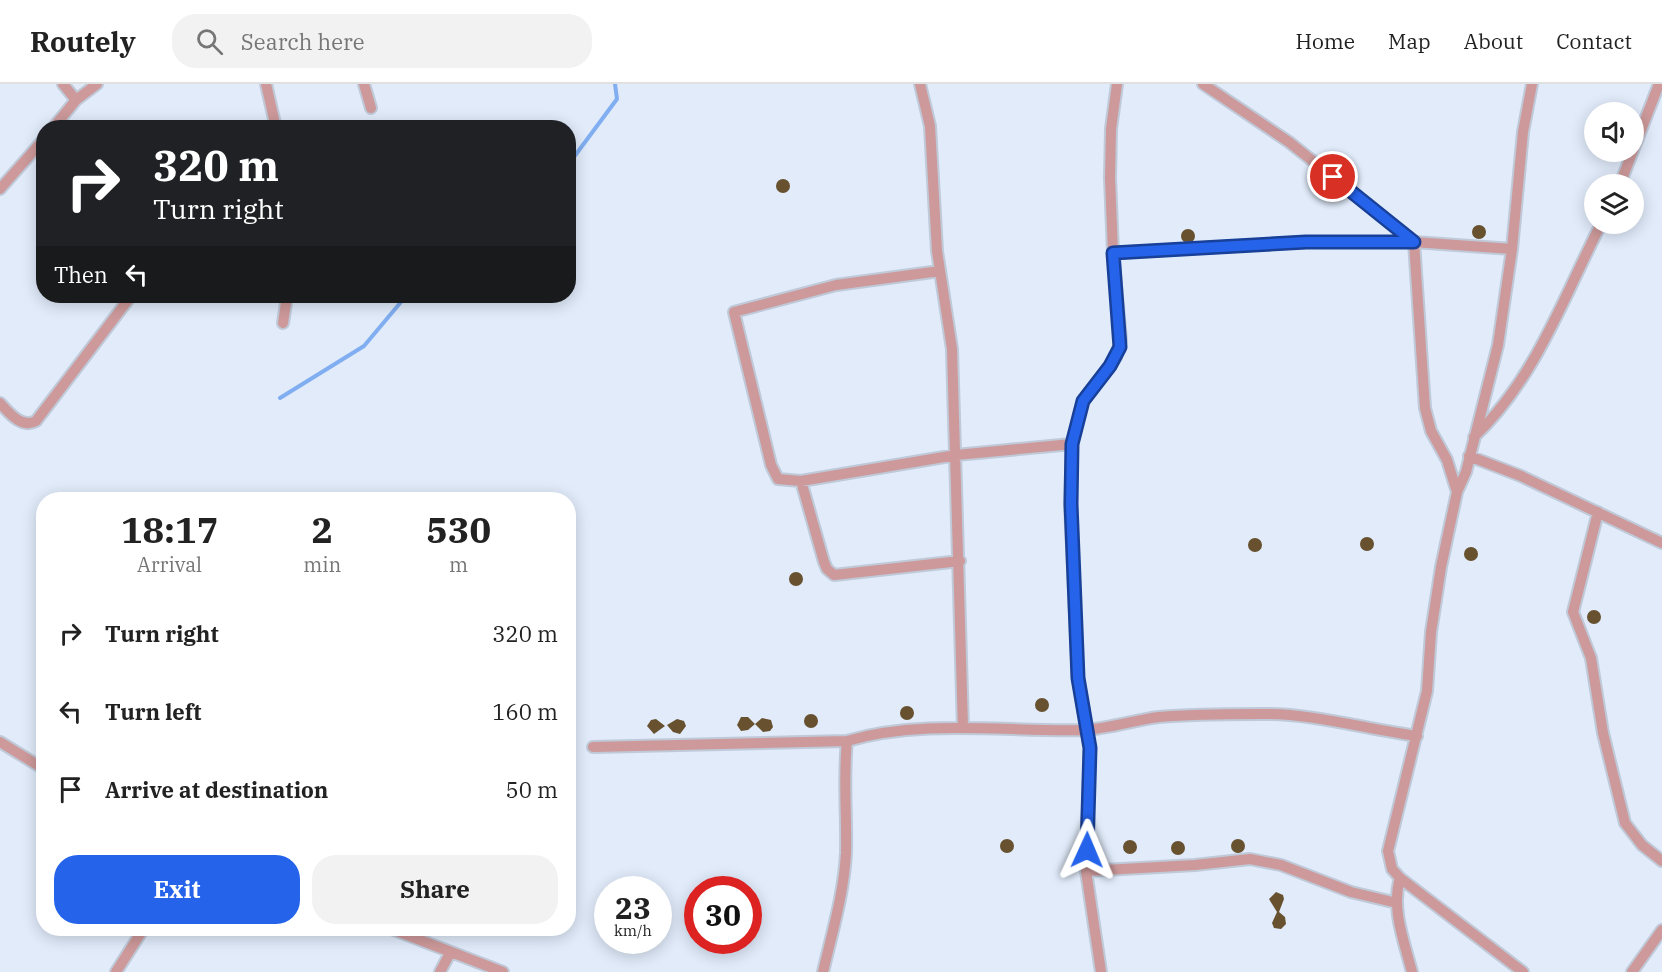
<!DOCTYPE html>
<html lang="en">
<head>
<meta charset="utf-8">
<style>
  :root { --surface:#fff; --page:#f2f2f2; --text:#222; --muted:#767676; --line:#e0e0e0; --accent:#2563eb }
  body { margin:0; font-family:"IBM Plex Serif",serif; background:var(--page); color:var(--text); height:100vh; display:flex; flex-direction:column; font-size:22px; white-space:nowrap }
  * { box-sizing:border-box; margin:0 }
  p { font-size:20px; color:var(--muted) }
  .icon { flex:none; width:33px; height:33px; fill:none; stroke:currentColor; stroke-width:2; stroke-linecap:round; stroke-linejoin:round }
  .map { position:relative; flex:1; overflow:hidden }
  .details { position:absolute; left:36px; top:408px; width:540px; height:444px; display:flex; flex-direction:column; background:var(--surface); border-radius:24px; box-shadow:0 3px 15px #0003 }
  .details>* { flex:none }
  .top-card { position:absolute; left:36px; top:36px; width:540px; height:183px; border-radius:24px; box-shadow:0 3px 15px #0003; background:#202124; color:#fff; overflow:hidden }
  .controls { position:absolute; left:1584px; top:18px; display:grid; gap:12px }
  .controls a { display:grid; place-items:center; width:60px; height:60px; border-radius:50%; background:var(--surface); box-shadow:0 3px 15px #0003; font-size:30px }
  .speed { position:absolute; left:594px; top:792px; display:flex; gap:12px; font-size:30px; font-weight:700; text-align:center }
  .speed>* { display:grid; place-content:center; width:78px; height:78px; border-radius:50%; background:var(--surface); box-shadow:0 3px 15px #0003; line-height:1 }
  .speed small { font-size:15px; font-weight:400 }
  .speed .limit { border:9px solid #d22; background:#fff; color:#111 }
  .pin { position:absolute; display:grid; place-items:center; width:51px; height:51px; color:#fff; margin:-26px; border:3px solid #fff; border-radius:50%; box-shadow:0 2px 6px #0007 }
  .me { position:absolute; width:66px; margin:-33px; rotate:1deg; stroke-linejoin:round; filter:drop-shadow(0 0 4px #0008) }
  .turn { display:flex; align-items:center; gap:21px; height:126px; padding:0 18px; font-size:27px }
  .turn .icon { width:78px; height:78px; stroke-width:2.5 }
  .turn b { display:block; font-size:42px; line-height:51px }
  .then { display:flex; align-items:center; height:57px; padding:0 18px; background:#0003; gap:12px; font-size:22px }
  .eta { display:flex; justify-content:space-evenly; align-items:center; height:102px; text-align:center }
  .eta b { font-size:36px; font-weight:700; line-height:42px }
  .action { display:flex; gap:12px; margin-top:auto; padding:12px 18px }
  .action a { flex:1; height:69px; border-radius:24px; background:var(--accent); color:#fff; font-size:24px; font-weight:700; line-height:69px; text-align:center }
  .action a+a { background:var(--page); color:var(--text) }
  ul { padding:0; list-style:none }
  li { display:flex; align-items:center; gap:18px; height:78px; padding:0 18px }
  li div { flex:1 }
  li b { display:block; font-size:22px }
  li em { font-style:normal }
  header { display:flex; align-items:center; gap:36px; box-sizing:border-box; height:84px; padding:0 30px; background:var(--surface); border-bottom:2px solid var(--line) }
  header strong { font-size:28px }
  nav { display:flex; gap:33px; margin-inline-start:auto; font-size:21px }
  .search { width:420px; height:54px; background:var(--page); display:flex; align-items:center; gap:15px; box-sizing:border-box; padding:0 21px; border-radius:24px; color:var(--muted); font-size:22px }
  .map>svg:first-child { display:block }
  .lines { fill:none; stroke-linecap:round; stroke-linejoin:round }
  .stream { stroke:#80aef1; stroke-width:4 }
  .building { fill:#67512f }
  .street-casing { stroke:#bfc9d8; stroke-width:14 }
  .street { stroke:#cd999a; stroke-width:10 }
  .route-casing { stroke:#184099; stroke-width:15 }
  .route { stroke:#2563eb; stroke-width:10 }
</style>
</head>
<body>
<header>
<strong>Routely</strong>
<div class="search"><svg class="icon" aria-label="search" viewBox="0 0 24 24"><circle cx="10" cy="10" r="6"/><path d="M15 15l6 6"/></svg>Search here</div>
<nav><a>Home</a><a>Map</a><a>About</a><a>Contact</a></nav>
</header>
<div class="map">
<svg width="1662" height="888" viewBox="0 0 1662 888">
  <rect width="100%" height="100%" fill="#e1ebfa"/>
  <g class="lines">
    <path class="stream" d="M568 81 617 15 615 0
      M280 314 364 262 406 212"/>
  </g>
  <path class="building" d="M776 102a7 7 0 1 1 14 0a7 7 0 1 1-14 0Z
    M1472 148a7 7 0 1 1 14 0a7 7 0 1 1-14 0Z
    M1181 152a7 7 0 1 1 14 0a7 7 0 1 1-14 0Z
    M1360 460a7 7 0 1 1 14 0a7 7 0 1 1-14 0Z
    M1248 461a7 7 0 1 1 14 0a7 7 0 1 1-14 0Z
    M1464 470a7 7 0 1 1 14 0a7 7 0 1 1-14 0Z
    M789 495a7 7 0 1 1 14 0a7 7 0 1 1-14 0Z
    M1587 533a7 7 0 1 1 14 0a7 7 0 1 1-14 0Z
    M1035 621a7 7 0 1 1 14 0a7 7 0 1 1-14 0Z
    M900 629a7 7 0 1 1 14 0a7 7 0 1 1-14 0Z
    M804 637a7 7 0 1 1 14 0a7 7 0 1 1-14 0Z
    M741 633H748L755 640 748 646 741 647 737 641Z
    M762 634 771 636 773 643 770 647 763 648 755 640Z
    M656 635 665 642 654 650 647 642 651 636Z
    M677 635 684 637 686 642 680 650 673 648 667 641Z
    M1000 762a7 7 0 1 1 14 0a7 7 0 1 1-14 0Z
    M1231 762a7 7 0 1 1 14 0a7 7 0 1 1-14 0Z
    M1123 763a7 7 0 1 1 14 0a7 7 0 1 1-14 0Z
    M1171 764a7 7 0 1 1 14 0a7 7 0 1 1-14 0Z
    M1276 808 1283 811 1284 815 1279 828 1285 833 1286 840 1281 845 1274 844 1272 839 1277 828 1269 815Z"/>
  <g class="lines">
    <defs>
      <path id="street" d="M63 0 76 16
        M266 0 276 44
        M364 0 371 24
        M920 0 930 42 937 167 952 265 963 644
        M1203 0 1289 58 1414 158 1425 324 1431 347 1447 376 1457 408
        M53 44 76 16 97 0
        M1620 100 1659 0
        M0 105 44 55
        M1113 169 1306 158H1414L1512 165
        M940 187 836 201 734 228 771 381 778 395 801 397 956 371 1072 360 1070 420 1078 594 1090 664 1086 787 1101 888
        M283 239 287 212
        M0 319C9 329 22 345 36 337L131 212
        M1474 353C1536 294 1563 214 1601 140
        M1072 360 1083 317 1116 273 1121 256 1113 169 1110 94 1111 45 1117 0
        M1469 372 1521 392 1662 459
        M801 397 824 478 827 485 834 491 960 477
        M1598 428 1573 528 1591 574 1603 649 1625 739 1642 761 1662 777
        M0 658 44 685
        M593 663 847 657
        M1086 787 1195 781 1250 775 1281 781 1351 808 1397 819
        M1400 794C1391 825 1404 857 1412 888
        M389 844 503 888
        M116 888 144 844
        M440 888 450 869
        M823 888C832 849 844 809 846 769 847 731 843 695 847 657 923 635 1005 648 1083 646 1109 645 1134 636 1159 633 1192 630 1227 630 1260 630 1313 629 1365 645 1417 652
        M1523 888 1400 794 1392 785 1388 767 1427 607 1431 548 1441 483 1457 408 1466 388 1498 261 1512 165 1523 48 1532 0
        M1632 888 1662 846"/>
    </defs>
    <use href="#street" class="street-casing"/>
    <use href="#street" class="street"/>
  </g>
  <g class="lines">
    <defs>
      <path id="route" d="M1087 766 1090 664 1078 594 1071 420 1072 360 1083 317 1110 282 1120 263 1113 169 1306 158H1414L1333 93"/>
    </defs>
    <use href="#route" class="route-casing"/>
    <use href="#route" class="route"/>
  </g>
</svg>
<div class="controls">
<a><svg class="icon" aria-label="sound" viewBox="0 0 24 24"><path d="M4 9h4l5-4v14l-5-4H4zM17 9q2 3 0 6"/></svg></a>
<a><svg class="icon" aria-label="layers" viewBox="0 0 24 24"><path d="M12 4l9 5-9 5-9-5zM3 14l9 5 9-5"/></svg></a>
</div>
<div class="speed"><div>23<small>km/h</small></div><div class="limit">30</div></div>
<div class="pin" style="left:1333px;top:93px;background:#d93025"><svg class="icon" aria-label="arrive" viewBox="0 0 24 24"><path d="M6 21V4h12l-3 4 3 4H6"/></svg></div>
<svg class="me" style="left:1087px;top:766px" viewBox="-20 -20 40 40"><path d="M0-17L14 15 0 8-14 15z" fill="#2563eb" stroke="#fff" stroke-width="4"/></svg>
<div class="top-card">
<div class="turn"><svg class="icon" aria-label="right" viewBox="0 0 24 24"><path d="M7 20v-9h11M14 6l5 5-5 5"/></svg><div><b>320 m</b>Turn right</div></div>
<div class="then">Then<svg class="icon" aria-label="left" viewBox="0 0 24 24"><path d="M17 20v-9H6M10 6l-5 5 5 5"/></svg></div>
</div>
<section class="details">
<div class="eta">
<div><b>18:17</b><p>Arrival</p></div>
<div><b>2</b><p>min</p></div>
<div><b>530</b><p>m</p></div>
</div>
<ul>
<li><svg class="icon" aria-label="right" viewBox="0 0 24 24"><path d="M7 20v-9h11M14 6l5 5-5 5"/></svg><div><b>Turn right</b></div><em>320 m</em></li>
<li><svg class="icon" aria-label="left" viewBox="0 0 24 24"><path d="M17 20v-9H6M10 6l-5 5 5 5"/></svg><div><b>Turn left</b></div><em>160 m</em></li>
<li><svg class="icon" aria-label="arrive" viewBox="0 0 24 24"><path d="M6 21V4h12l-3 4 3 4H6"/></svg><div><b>Arrive at destination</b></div><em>50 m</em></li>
</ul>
<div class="action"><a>Exit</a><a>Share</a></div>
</section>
</div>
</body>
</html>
